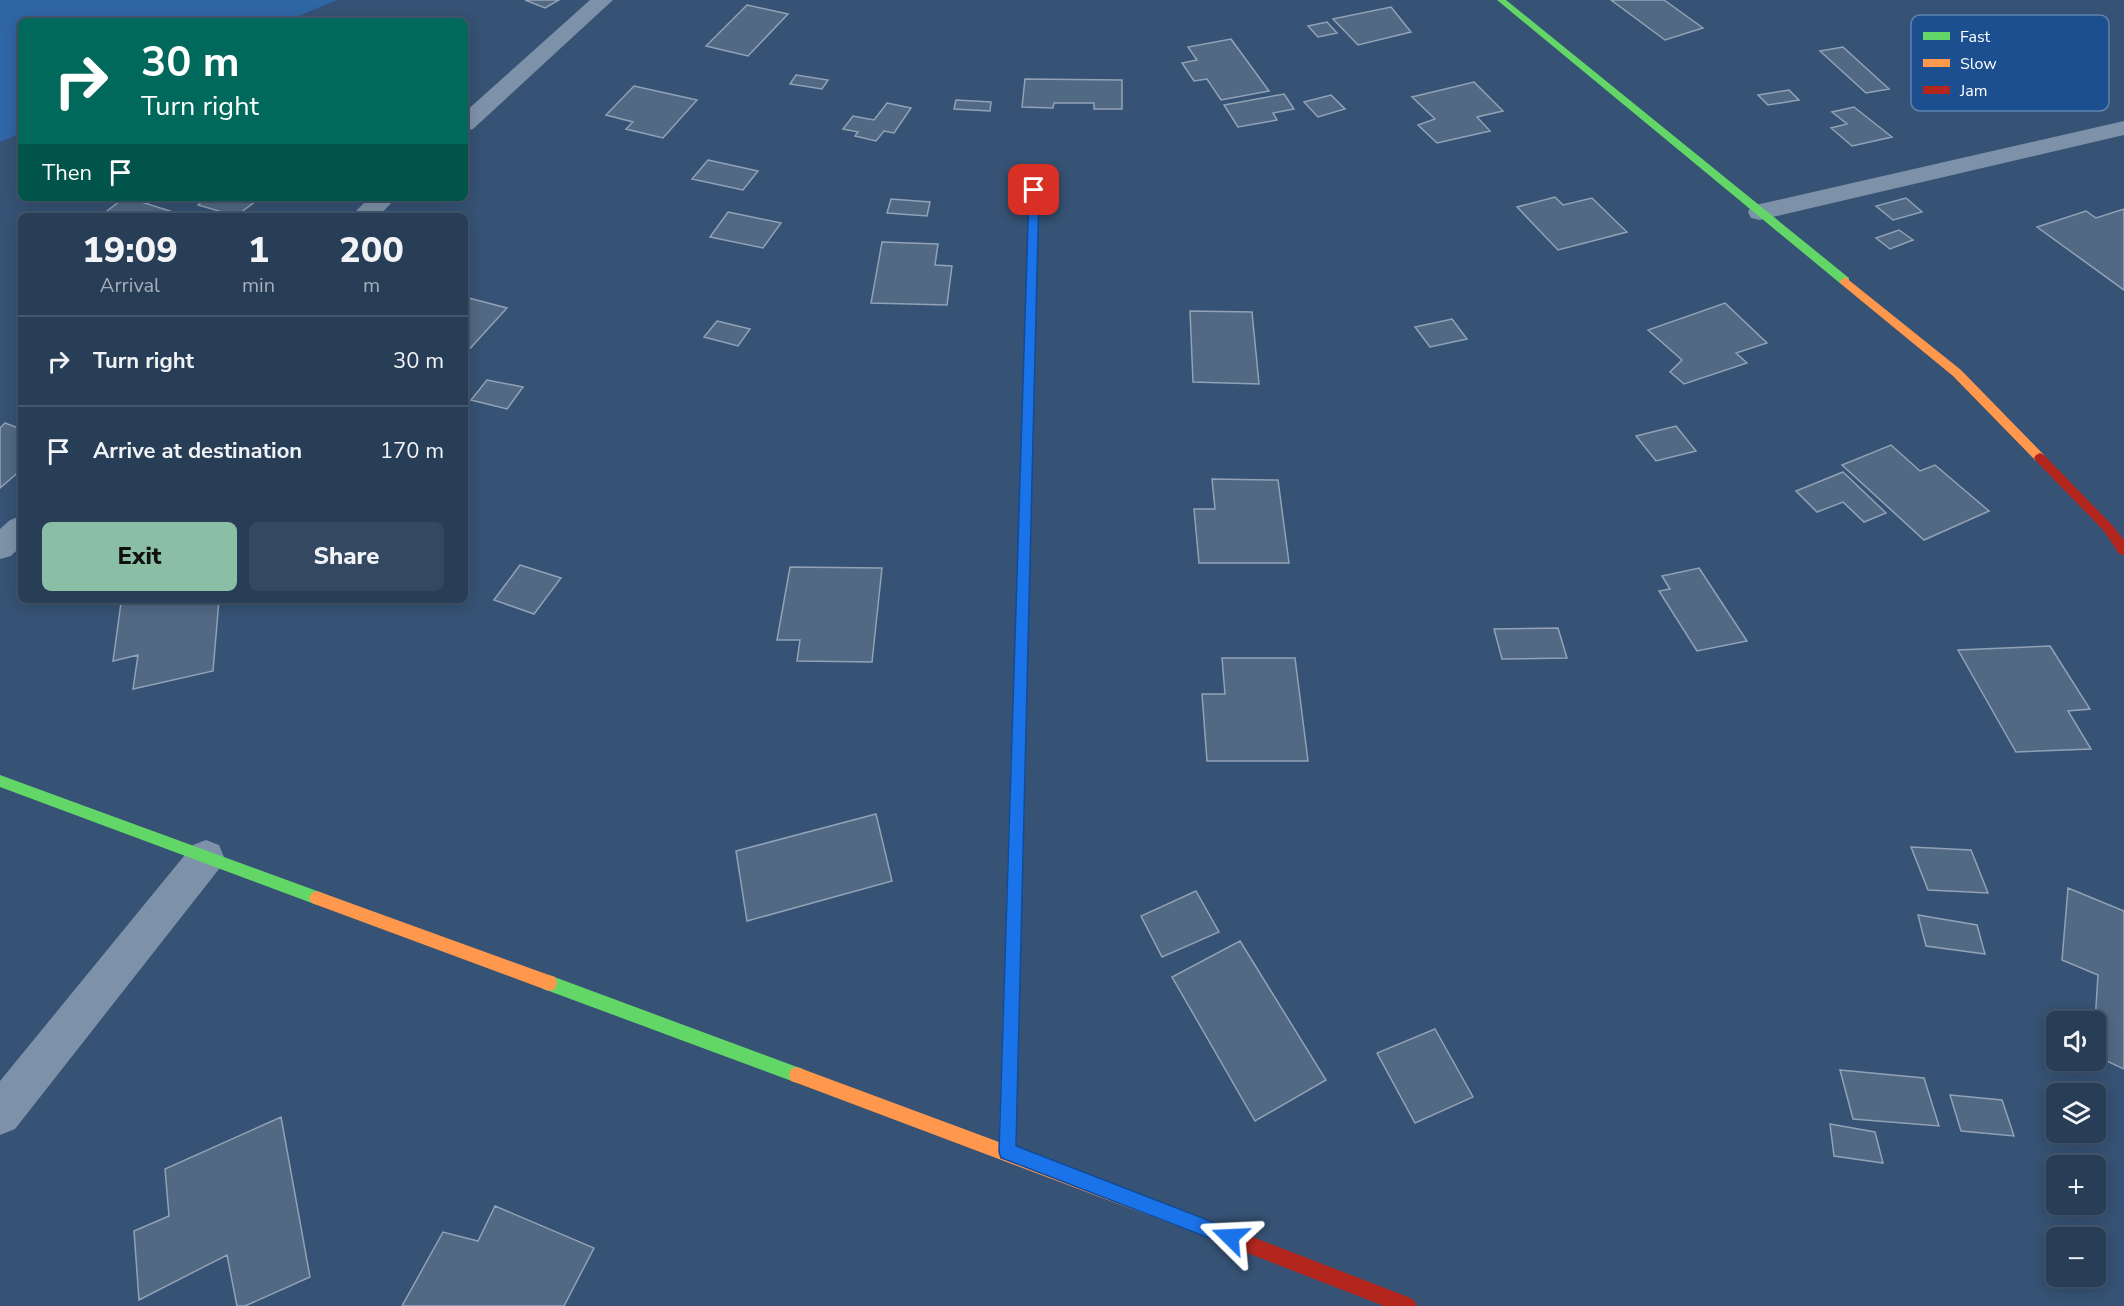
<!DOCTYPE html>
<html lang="en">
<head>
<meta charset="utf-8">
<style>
  :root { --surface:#283e57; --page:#344961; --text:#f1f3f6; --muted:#a5aeba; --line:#44576d; --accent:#8abfa5 }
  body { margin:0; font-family:"Nunito Sans",sans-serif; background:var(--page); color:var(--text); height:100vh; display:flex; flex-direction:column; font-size:22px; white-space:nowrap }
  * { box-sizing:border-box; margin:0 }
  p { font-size:20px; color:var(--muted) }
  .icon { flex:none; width:33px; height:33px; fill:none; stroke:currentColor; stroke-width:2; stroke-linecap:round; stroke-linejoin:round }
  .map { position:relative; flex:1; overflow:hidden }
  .details { position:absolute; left:18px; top:213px; width:450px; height:390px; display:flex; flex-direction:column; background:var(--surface); border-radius:9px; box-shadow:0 3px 15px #0003,0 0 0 2px var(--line) }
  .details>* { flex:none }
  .banner { position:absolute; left:18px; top:18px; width:450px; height:183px; border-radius:9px; box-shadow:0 3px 15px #0003,0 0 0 2px var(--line); background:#00695c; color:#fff; overflow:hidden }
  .fabs { position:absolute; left:2046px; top:1011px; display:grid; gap:12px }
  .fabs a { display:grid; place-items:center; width:60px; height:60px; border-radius:9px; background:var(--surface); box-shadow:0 3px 15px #0003,0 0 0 2px var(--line); font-size:30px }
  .pin { position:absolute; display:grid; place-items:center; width:51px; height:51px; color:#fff; margin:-26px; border-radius:12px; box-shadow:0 3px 9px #0006 }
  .me { position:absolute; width:66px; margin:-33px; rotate:291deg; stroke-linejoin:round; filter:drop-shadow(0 0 4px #0008) }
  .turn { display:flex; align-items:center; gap:21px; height:126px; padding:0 24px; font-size:27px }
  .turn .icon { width:78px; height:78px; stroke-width:2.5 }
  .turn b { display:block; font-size:42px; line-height:51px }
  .then { display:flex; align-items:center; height:57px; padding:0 24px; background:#0003; gap:12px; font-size:22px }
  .eta { display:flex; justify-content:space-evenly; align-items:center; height:102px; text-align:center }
  .eta b { font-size:36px; font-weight:800; line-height:42px }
  .primary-button { display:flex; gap:12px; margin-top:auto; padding:12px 24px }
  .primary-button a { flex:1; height:69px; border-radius:9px; background:var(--accent); color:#111; font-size:24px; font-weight:800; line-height:69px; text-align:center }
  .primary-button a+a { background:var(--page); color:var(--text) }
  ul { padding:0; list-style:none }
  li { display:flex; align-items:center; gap:18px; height:90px; padding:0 24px; border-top:2px solid var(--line) }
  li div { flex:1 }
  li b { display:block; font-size:22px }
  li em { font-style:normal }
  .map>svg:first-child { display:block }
  .green { fill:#2f66a5 }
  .building { fill:#526984; stroke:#92a2b6; stroke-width:1.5 }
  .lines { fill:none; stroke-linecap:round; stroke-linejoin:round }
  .street { fill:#7d92a8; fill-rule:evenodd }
  .fast { fill:#63d668; fill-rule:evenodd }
  .slow { fill:#ff974d; fill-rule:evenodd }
  .jam { fill:#b3261e; fill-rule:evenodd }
  .route { fill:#1a73e8; stroke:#114b97; stroke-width:1.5 }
  .key { fill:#1b4f8f; stroke:#5f84b1; stroke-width:1.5 }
  .key-label { font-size:16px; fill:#fff }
</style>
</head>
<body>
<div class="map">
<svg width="2124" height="1306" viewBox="0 0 2124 1306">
  <rect width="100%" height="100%" fill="#365274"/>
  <path class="green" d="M0 0H337L287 21H21V133L0 142Z"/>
  <path class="building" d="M525 0H559L545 8Z
    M1611 0H1664L1703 28 1665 40Z
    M747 5 788 14 748 56 706 46Z
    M1391 7 1411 32 1358 45 1333 19Z
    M1327 22 1337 33 1318 37 1308 26Z
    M1231 39 1269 91 1221 100 1207 79 1194 81 1182 63 1197 60 1188 47Z
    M1843 47 1889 89 1866 93 1820 51Z
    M796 75 828 80 822 89 790 84Z
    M1025 79 1122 80V109H1094V103H1054L1053 108 1022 107Z
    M1474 82 1503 111 1477 117 1490 131 1437 143 1418 125 1435 119 1412 97Z
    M634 86 697 100 663 138 626 129 633 122 606 115Z
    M1789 90 1799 100 1768 105 1758 95Z
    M1284 94 1294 109 1273 113 1277 120 1238 127 1224 105Z
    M1331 95 1345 109 1318 117 1304 102Z
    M956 100 991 102 990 111 954 109Z
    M887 103 911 108 894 133 884 131 876 141 855 136 858 132 843 129 853 116 874 120Z
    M1854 107 1892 137 1852 146 1831 128 1847 124 1832 112Z
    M708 160 758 171 743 190 692 179Z
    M1555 197 1563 205 1592 198 1627 232 1558 250 1517 207Z
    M124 198H129L173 212 167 216H122L107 211Z
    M207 198H260L236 216 198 205Z
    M1906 198 1922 212 1893 220 1876 206Z
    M891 199 930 202 927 216 887 213Z
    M2124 209V290L2037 227 2086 211 2096 218Z
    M728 212 781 223 763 248 710 237Z
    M1899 230 1913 240 1890 249 1876 238Z
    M882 242 938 244 935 265 952 266 947 305 871 303Z
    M465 297 507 308 465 354Z
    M1725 303 1767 343 1736 353 1747 363 1684 384 1670 372 1682 360 1648 330Z
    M1190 311 1252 312 1259 384 1193 382Z
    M1452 319 1467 339 1430 347 1415 327Z
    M717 321 750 329 738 346 704 337Z
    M487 380 523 387 507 409 471 400Z
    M5 423 21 429V470L0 488V428Z
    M1676 426 1696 451 1656 461 1636 436Z
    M1891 445 1920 471 1935 465 1989 511 1924 540 1842 465Z
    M1843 472 1886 513 1864 522 1843 502 1817 512 1796 491Z
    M1212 479 1278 480 1289 563H1199L1194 509H1215Z
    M520 565 561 578 534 614 494 600Z
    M790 567 882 568 872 662 797 661 800 640H777Z
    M1699 568 1747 641 1697 651 1659 591 1670 589 1662 576Z
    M135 600H219L213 671 133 689 138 655 113 661 121 603Z
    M1558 628 1567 658 1502 659 1494 629Z
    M2050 646 2090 709 2068 711 2091 749 2016 752 1958 650Z
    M1222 658H1295L1308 761H1207L1202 694H1225Z
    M876 814 892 881 747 921 736 851Z
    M1911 847 1971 850 1988 893 1928 890Z
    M2068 888 2124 911V1069L2096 1056 2095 1022 2098 975 2062 960Z
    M1196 891 1219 932 1162 957 1141 916Z
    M1918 915 1977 925 1985 954 1926 946Z
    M1240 941 1326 1080 1255 1121 1172 977Z
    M1435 1029 1473 1097 1415 1123 1377 1053Z
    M1840 1070 1924 1078 1939 1126 1853 1119Z
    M1950 1095 2002 1100 2014 1136 1961 1131Z
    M281 1117 310 1277 245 1306H237L227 1255 139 1300 134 1231 169 1216 165 1169Z
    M1830 1124 1875 1132 1883 1163 1834 1156Z
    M495 1206 594 1248 564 1306H402L443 1232 478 1241Z"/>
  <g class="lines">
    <path class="street" d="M590 0H613L473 129 465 131V112Z
      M2124 121V135L1760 220 1751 218 1748 212 1751 206 1760 204Z
      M369 198H396L379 216H351Z
      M21 516V546L11 556 0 559V529L10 520Z
      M206 840 219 845 224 857 219 869 15 1129 0 1135V1081L193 845Z"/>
    <path class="fast" d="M1497 0H1506L1849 278V284H1841Z
      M0 775 317 891 322 893 325 898 322 903 317 905 0 787Z
      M549 975 797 1067 803 1069 805 1075 803 1081 797 1083 549 991 543 989 541 983 543 977Z"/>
    <path class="slow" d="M1845 277 1961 370 2044 455 2046 458 2044 461H2036L1953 376 1841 284 1840 281Z
      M1020 689 1025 691 1027 695 1016 1148 1207 1220 1210 1226 1207 1232 1201 1235 797 1083 791 1081 789 1075 791 1069 797 1067 999 1142 1013 695 1015 691Z
      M317 891 549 975 555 977 557 983 555 989 549 991 317 905 312 903 309 898 312 893Z"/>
    <path class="jam" d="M1034 187 1039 190 1027 695 1025 699 1020 701 1015 699 1013 695 1029 190Z
      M2040 453 2044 455 2112 525 2124 540V555L2119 554 2104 531 2036 461 2034 458 2036 455Z
      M1201 1217 1408 1297 1414 1300 1417 1306H1384L1201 1235 1195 1232 1192 1226 1195 1220Z"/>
  </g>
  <path class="route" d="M1034 187 1039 190 1016 1146 1236 1231 1239 1237 1236 1244 1230 1246 1007 1160 1001 1158 999 1152 1029 190Z"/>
  <rect x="1911" y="15" width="198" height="96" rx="9" class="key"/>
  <rect x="1923" y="32" width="27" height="8" fill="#63d668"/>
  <rect x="1923" y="59" width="27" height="8" fill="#ff974d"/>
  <rect x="1923" y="86" width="27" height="8" fill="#b3261e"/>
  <g class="key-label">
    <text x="1960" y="42">Fast</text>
    <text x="1960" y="69">Slow</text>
    <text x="1960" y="96">Jam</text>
  </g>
</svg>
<div class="fabs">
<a><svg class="icon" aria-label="sound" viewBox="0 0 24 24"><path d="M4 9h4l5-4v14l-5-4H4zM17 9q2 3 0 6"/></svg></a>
<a><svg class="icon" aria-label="layers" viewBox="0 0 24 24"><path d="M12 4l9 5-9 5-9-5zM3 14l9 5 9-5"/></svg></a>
<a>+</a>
<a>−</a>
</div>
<div class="pin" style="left:1034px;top:190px;background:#d93025"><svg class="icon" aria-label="arrive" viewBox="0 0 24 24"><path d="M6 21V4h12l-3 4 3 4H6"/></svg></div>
<svg class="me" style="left:1230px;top:1237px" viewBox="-20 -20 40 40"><path d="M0-17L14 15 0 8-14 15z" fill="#1a73e8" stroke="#fff" stroke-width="4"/></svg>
<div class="banner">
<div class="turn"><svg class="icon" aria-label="right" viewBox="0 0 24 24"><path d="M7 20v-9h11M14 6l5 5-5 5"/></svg><div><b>30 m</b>Turn right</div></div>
<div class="then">Then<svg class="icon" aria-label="arrive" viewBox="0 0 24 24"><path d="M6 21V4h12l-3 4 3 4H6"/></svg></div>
</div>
<section class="details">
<div class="eta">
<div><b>19:09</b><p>Arrival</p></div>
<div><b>1</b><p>min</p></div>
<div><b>200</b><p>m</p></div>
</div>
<ul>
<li><svg class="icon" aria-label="right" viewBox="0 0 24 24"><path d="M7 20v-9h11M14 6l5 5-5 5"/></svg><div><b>Turn right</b></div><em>30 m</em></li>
<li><svg class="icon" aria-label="arrive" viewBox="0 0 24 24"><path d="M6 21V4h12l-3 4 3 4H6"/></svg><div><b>Arrive at destination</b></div><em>170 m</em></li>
</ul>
<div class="primary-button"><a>Exit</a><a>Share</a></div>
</section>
</div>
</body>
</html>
